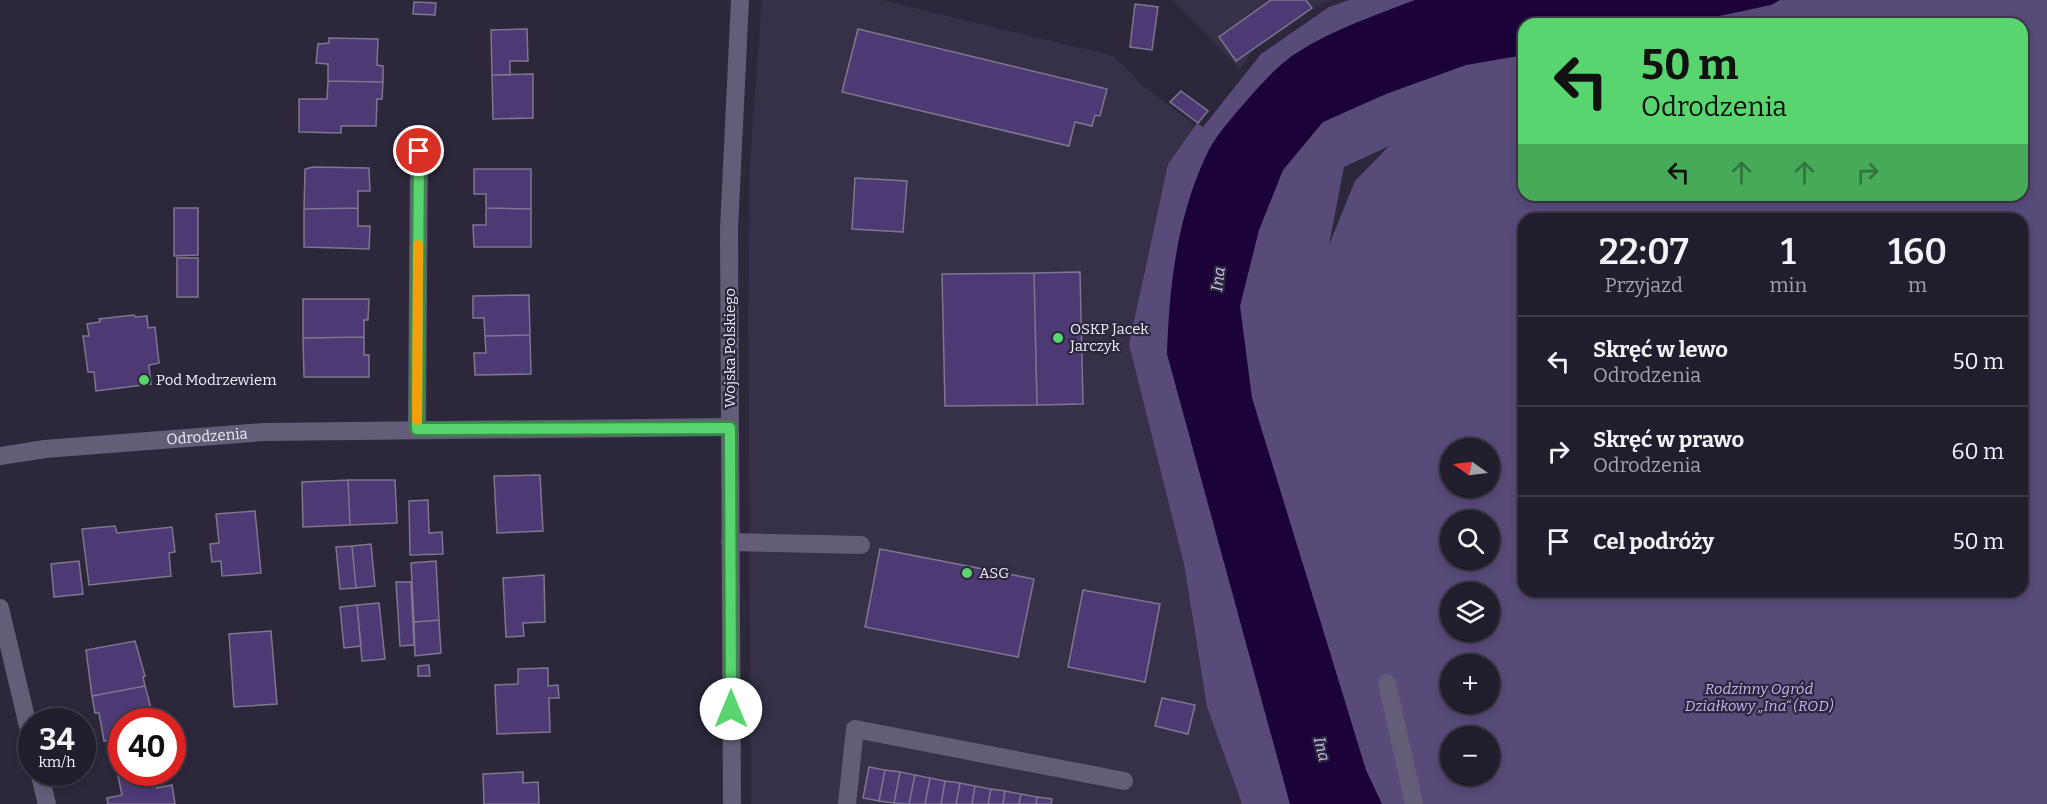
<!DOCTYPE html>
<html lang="pl">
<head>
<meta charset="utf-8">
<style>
  :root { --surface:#211d2c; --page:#2d2a38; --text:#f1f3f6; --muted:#a2a2a9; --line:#3e3b48 }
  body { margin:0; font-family:Bitter,serif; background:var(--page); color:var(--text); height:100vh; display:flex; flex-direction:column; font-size:22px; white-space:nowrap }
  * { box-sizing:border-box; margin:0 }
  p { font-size:20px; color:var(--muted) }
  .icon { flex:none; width:33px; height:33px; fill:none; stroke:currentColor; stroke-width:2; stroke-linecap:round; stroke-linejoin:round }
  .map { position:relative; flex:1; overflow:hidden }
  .side { position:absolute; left:1518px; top:213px; width:510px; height:384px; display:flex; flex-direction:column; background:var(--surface); border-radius:18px; box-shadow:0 3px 9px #0003,0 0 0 2px var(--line) }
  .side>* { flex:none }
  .hud { position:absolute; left:1518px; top:18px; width:510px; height:183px; border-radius:18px; box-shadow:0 3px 9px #0003,0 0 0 2px var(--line); background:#59d56f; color:#111; overflow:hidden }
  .needle { width:39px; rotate:284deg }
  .buttons { position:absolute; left:1440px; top:438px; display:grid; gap:12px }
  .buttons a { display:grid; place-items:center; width:60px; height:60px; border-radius:50%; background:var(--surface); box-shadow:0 3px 9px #0003,0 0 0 2px var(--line); font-size:30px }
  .speed { position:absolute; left:18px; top:708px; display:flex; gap:12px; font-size:30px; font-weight:700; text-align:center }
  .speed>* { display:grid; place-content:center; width:78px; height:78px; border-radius:50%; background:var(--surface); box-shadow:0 3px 9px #0003,0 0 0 2px var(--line); line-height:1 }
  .speed small { font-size:15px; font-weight:400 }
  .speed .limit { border:9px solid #d22; background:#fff; color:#111 }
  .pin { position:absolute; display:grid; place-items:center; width:51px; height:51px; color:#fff; margin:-26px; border:3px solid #fff; border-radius:50%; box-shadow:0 2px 6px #0007 }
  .me { position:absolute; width:66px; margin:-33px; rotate:0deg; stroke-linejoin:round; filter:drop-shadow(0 0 4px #0008) }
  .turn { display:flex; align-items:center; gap:21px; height:126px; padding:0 24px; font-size:27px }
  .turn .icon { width:78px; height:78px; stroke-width:2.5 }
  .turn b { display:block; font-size:42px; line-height:51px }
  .lanes { display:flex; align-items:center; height:57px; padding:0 24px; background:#0003; justify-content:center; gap:30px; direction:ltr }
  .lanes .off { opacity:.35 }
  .eta { display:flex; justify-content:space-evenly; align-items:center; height:102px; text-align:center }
  .eta b { font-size:36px; font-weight:600; line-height:42px }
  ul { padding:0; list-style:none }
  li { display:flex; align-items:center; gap:18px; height:90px; padding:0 24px; border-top:2px solid var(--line) }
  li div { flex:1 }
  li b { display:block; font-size:22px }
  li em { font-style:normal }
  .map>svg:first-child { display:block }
  .built { fill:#373049 }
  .green { fill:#584a79; fill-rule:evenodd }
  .water { fill:#1b0339 }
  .building { fill:#4d3a74; stroke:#7d778e; stroke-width:1.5 }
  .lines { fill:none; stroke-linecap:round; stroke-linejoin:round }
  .minor { stroke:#645d78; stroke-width:18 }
  .route-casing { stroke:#3a8a48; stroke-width:15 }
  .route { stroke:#59d56f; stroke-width:10 }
  .slow { stroke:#f59e0b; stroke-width:10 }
  .poi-dot { fill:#59d56f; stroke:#2c273a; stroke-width:2 }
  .labels { text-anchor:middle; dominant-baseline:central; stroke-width:4.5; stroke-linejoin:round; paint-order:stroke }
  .poi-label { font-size:15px; fill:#eeebf8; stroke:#2c273a; text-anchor:start }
  .street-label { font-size:15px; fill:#eeebf8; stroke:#2c273a }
  .park-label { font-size:15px; font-style:italic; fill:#c6b2f9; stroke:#2c273a }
  .water-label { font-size:16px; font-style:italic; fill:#d0c2f8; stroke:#2c273a }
</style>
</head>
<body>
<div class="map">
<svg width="2047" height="804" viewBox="0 0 2047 804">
  <rect width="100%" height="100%" fill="#2c273a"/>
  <path class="built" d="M762 0H881L1114 56 1143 86 1195 125 1168 164 1129 344 1184 564 1207 707 1242 804H751L748 315 750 160Z
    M1172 0H1334L1315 6 1253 50 1240 69Z"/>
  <path class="green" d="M1349 0H2047V804H1242L1207 707 1184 564 1129 344 1168 164 1197 123 1203 127 1261 54 1329 7ZM1524 24H2022V195H1524ZM1389 146 1355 181 1329 245 1344 167ZM1524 219H2022V591H1524ZM1450 448H1490V488H1450ZM1450 520H1490V560H1450ZM1450 592H1490V632H1450ZM1450 664H1490V704H1450ZM1450 736H1490V776H1450Z"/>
  <path class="water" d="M1415 0H1780L1771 5 1682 24H1524V55L1466 65 1386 94 1323 122 1283 170 1259 230 1240 306 1252 398 1366 770 1382 804H1290L1167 354C1169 287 1177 219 1205 158 1215 135 1233 117 1248 99 1262 83 1280 63 1298 52 1334 29 1376 15 1415 0Z"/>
  <path class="building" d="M1271 0H1306L1312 8 1236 61 1219 37Z
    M414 2 436 3 435 15 413 14Z
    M1135 4 1158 7 1152 50 1130 47Z
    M527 29 528 61H510V75H492L491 30Z
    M858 29 1107 89 1100 116 1095 115 1092 126 1075 122 1069 146 842 92Z
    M329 38 378 39 377 65 383 66V82L328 81V64L316 63 318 44 329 43Z
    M533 74V118L493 119 492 75Z
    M328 81 383 82 382 99H377L376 126H341V133L299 132V99H327Z
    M1181 91 1208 111 1198 123 1170 102Z
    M313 167 369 168 370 191H358V208L304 209 305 169Z
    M474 169H531V209L486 208V194H474Z
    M855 178 907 181 903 232 852 229Z
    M174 208H198V255L174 256Z
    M358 208V226H370L369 249 304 247V209Z
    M486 208 531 209V247H474L473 225H486Z
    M177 258H198V297H177Z
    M1080 272 1083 404 1037 405 1034 273Z
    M1034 273 1037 405 945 406 942 274Z
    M529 295 530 335 485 336 484 318H473V296Z
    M303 299H369L368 320H364V337L303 338Z
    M134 315 135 317 147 316 148 328 155 327 159 363 149 365 151 384 96 391 94 372H88L83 336H89L87 324 100 322 99 319Z
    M530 335 531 374 475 375 474 353H486L485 336Z
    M364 337V355H369V377H304L303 338Z
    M540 475 543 531 497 533 494 476Z
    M348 480 350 525 303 527 302 482Z
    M348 480H395L397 523 350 525Z
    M428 500 429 533 442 532 443 554 410 555 409 501Z
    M255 511 261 573 222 576 221 561 212 562 210 544 219 543 216 514Z
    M115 526 117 533 172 527 175 552 169 553 171 576 89 585 82 529Z
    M371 544 375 586 356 588 352 546Z
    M352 546 356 588 340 589 336 547Z
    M880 549 1034 579 1018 657 865 627Z
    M79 561 83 594 54 597 51 564Z
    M436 561 439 620 414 622 411 563Z
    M544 575 545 622 523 623 524 636 506 637 503 578Z
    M396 582H411L414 645 400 646Z
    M1083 590 1160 604 1145 682 1068 667Z
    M379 603 385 659 362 661 357 605Z
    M357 605 361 646 344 648 340 607Z
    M439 620 441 653 415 656 414 622Z
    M271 631 277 704 234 707 229 634Z
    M135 641 145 676 143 677 145 686 92 696 86 650Z
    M429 665 430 676H418V666Z
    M548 668V686L558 685 559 698H549L550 732 497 734 495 685 518 684V669Z
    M145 686 152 712H150L152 722H122V737L104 741 99 713H95L92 696Z
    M1162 698 1195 705 1188 734 1155 726Z
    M122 765V772H153L157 788 172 785 175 804H108L107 798 122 795 116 766Z
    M869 767 885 770 879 801 863 798Z
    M885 770 900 772 894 803 879 801Z
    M523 772V783L538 782 539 804H484L483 774Z
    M900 772 915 775 909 804 894 803Z
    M915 775 930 778 925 804H909Z
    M930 778 945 781 941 804H925Z
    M945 781 960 783 956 804H941Z
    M960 783 975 786 972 804H956Z
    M975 786 991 789 988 804H972Z
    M991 789 1005 791 1003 804H988Z
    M1005 791 1021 794 1019 804H1003Z
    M1021 794 1037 797 1036 804H1019Z
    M1037 797 1052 799 1051 804H1036Z"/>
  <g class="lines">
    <g class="minor">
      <path d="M417 429 419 151"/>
      <path id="s1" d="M0 456 45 449 264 432 730 427"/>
      <path d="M730 542 861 545"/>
      <path d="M0 608 32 743"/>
      <path d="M1387 683 1414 804"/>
      <path d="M39 772 47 804"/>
      <path d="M732 804 729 229 740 0"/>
      <path d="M847 804 855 729 1124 781"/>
    </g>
  </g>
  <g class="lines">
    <defs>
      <path id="route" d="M419 151 417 429 730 428 731 709"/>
    </defs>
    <use href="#route" class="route-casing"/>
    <use href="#route" class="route"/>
    <path class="slow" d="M417 420 418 245"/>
  </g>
  <g class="poi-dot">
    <circle cx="1058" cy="338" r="6"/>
    <circle cx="144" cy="380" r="6"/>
    <circle cx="967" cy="573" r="6"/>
  </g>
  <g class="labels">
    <g class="poi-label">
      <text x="1070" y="329">OSKP Jacek<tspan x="1070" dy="17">Jarczyk</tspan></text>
      <text x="156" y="380">Pod Modrzewiem</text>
      <text x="979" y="573">ASG</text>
    </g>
    <g class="street-label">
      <text transform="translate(730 348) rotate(-90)">Wojska Polskiego</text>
      <text stroke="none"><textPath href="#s1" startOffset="208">Odrodzenia</textPath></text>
    </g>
    <g class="park-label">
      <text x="1759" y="689">Rodzinny Ogród<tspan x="1759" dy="17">Działkowy „Ina“ (ROD)</tspan></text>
    </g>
    <g class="water-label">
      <text transform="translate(1218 279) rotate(-83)">Ina</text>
      <text transform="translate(1322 749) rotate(76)">Ina</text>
    </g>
  </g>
</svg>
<div class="buttons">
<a><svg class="needle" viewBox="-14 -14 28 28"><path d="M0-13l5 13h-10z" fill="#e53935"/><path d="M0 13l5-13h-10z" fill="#a2a2a9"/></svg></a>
<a><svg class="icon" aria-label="search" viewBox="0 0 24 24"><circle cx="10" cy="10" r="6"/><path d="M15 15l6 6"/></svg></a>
<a><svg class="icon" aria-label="layers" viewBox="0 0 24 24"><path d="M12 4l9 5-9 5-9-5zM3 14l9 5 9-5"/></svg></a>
<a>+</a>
<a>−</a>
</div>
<div class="speed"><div>34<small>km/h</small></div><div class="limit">40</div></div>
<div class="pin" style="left:419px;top:151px;background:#d93025"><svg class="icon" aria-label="arrive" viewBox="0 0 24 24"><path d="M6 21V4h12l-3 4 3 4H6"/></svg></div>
<svg class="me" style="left:731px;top:709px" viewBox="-20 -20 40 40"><circle r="19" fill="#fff"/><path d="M0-13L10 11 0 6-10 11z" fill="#59d56f"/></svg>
<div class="hud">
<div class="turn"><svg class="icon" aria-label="left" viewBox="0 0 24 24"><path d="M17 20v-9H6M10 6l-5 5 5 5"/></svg><div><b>50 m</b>Odrodzenia</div></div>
<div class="lanes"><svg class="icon" aria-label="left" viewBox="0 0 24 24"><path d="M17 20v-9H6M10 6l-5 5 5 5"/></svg><svg class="icon off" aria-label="ahead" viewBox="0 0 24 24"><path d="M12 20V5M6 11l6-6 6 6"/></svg><svg class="icon off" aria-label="ahead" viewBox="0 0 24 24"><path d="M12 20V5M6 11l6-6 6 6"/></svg><svg class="icon off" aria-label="right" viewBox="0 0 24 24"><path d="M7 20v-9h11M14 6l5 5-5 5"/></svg></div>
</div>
<section class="side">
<div class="eta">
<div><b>22:07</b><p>Przyjazd</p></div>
<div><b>1</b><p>min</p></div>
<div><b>160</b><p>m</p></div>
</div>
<ul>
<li><svg class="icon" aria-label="left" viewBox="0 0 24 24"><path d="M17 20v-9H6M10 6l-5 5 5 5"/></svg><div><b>Skręć w lewo</b><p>Odrodzenia</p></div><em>50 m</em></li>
<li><svg class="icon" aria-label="right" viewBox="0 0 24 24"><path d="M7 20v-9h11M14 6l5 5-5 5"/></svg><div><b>Skręć w prawo</b><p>Odrodzenia</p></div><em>60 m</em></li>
<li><svg class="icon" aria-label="arrive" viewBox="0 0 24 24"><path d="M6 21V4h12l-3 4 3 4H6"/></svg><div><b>Cel podróży</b></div><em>50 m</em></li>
</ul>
</section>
</div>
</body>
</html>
